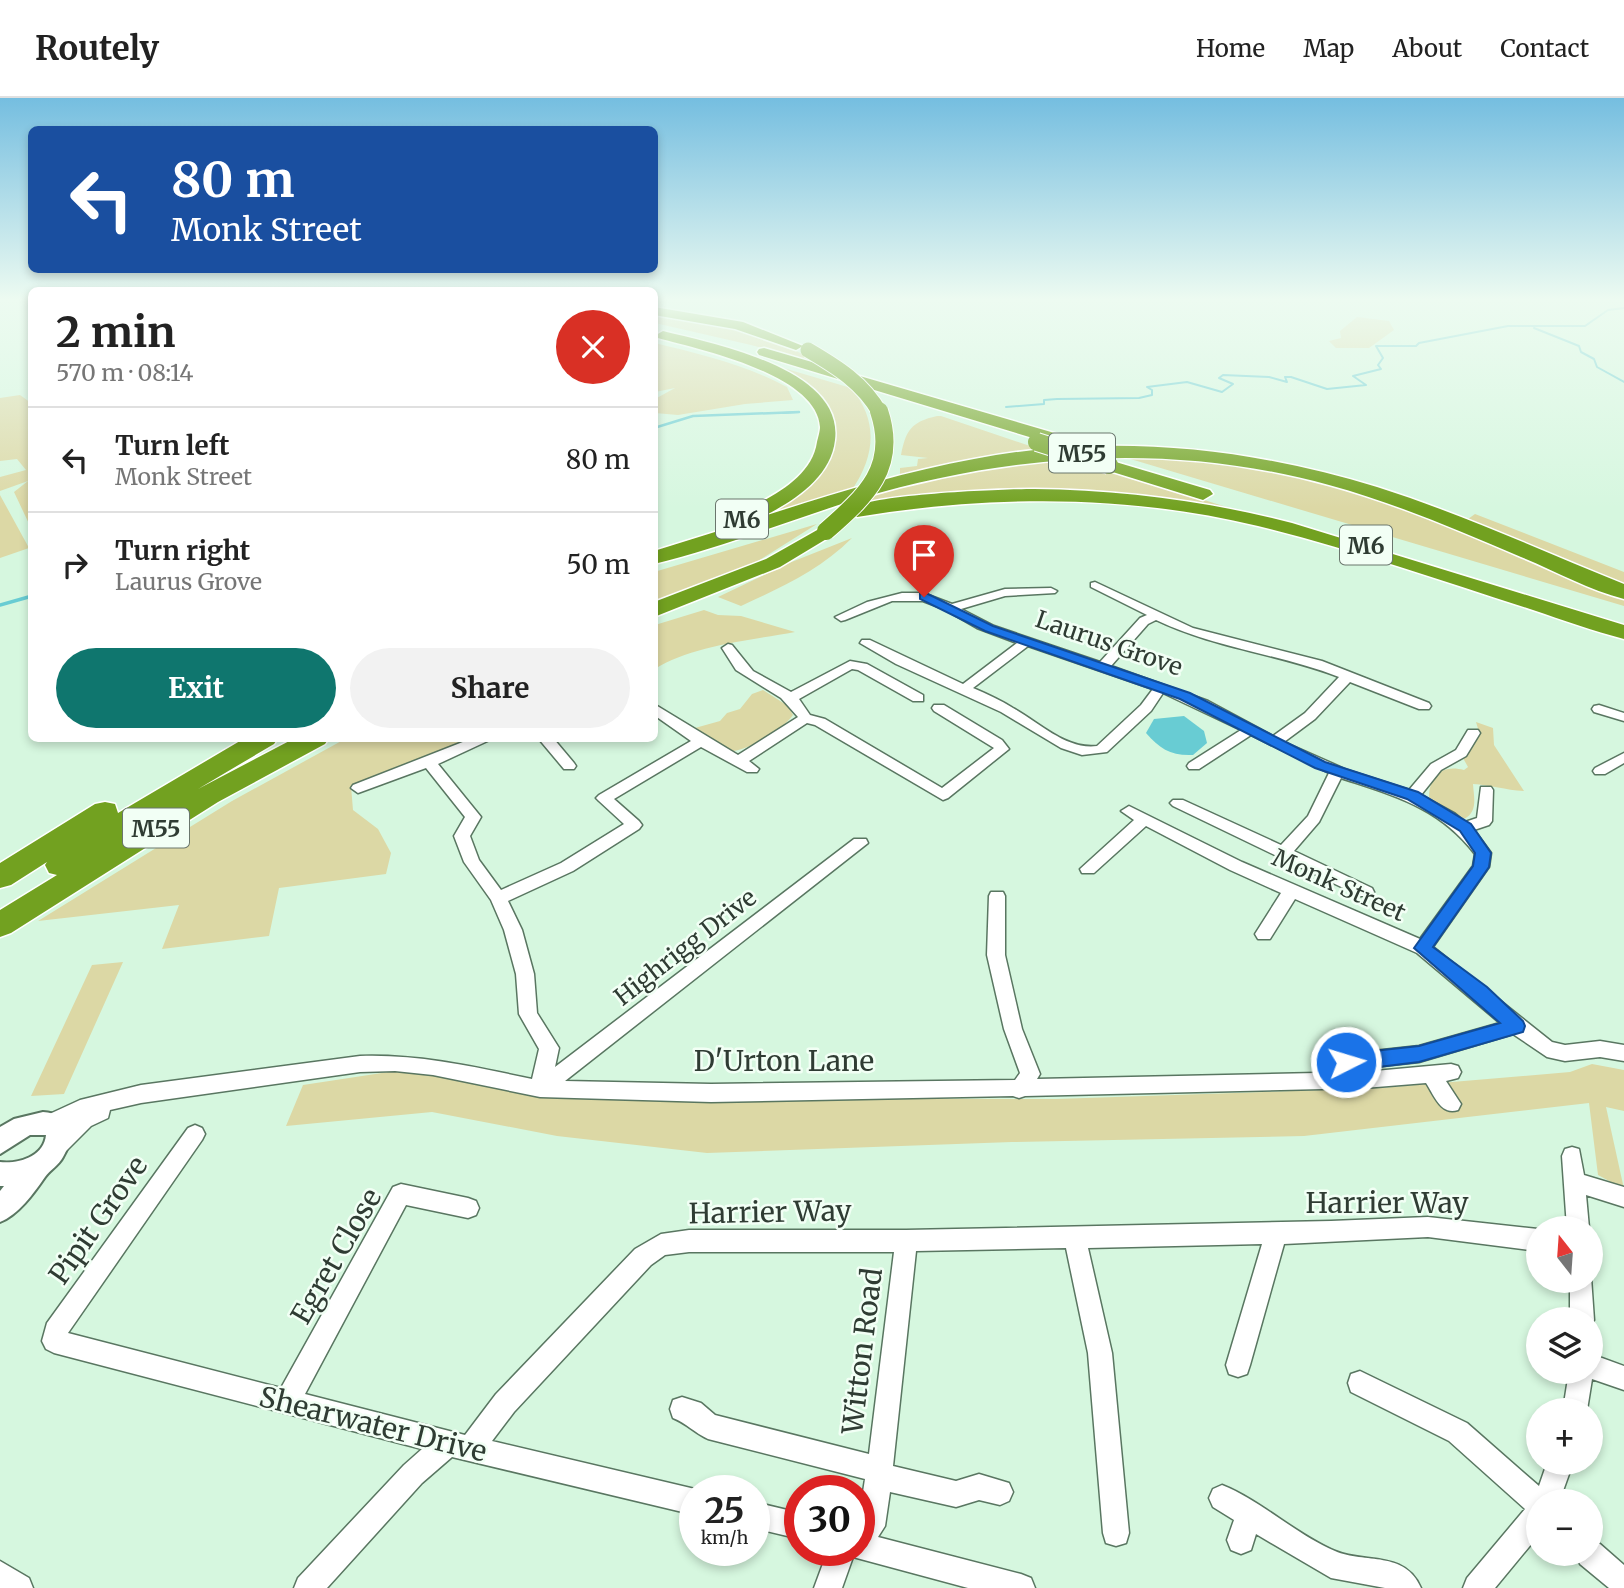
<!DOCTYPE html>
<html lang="en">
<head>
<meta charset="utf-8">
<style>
  :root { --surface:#fff; --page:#f2f2f2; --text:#222; --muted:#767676; --line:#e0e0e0; --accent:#0f766e }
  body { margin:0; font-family:Merriweather,serif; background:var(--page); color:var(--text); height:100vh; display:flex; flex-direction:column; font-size:26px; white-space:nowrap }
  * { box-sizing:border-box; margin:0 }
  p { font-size:23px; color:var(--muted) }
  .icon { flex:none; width:38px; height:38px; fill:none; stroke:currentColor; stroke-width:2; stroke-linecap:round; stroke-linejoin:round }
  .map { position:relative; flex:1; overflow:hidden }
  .sheet { position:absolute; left:28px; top:189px; width:630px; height:455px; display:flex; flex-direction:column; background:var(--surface); border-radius:10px; box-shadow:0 4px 10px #0003 }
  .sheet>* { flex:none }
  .hud { position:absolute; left:28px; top:28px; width:630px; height:147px; border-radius:10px; box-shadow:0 4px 10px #0003; background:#1a4fa0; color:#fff; overflow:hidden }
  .needle { width:46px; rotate:343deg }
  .tools { position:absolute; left:1526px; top:1118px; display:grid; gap:14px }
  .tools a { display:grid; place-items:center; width:77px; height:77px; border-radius:50%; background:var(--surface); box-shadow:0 4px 10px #0003; font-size:35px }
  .speed { position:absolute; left:679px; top:1377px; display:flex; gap:14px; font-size:35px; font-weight:700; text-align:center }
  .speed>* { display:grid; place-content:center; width:91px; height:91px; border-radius:50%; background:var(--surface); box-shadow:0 4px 10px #0003; line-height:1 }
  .speed small { font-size:18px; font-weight:400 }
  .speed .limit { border:10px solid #d22; background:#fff; color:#111 }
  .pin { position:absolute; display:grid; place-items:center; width:60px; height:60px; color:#fff; margin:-72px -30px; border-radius:50% 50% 50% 0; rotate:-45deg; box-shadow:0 0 7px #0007 }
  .pin .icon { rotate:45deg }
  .me { position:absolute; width:77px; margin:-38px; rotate:85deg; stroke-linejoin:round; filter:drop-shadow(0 0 5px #0008) }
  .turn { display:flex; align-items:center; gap:24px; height:147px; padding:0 28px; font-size:32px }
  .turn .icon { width:91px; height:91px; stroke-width:2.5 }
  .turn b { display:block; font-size:49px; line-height:60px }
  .round { display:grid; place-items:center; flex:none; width:74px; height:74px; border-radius:37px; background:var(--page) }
  .summary { display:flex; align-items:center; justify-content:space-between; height:119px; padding:0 28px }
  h1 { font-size:42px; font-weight:700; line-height:52px }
  .button { display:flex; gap:14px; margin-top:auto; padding:14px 28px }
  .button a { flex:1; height:80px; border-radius:42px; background:var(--accent); color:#fff; font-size:28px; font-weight:700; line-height:80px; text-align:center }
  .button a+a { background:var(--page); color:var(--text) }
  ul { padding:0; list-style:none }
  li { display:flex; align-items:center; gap:21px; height:105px; padding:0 28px; border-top:2px solid var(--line) }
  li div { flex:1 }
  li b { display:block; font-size:26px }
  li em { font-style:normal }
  header { display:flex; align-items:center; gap:42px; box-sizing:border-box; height:98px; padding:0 35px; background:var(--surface); border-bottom:2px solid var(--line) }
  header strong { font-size:33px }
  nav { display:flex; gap:38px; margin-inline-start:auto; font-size:24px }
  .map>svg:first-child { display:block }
  .green { fill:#dcd8a5 }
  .water { fill:#68ccd3 }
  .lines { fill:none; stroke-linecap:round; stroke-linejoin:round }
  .stream-far2 { stroke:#68ccd3; stroke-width:2 }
  .stream-far1 { stroke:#68ccd3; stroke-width:2.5 }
  .stream { stroke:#68ccd3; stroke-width:3.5 }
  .minor-casing { stroke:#597661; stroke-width:3 }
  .tertiary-casing { stroke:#597661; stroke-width:4 }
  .motorway-casing { stroke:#fff; stroke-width:3 }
  .minor { fill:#fff; fill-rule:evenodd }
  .tertiary { fill:#fff; fill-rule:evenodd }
  .motorway { fill:#72a120; fill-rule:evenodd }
  .motorway-bridge-far1-casing { stroke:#fff; stroke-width:17; stroke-linecap:butt }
  .motorway-bridge-casing { stroke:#fff; stroke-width:20; stroke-linecap:butt }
  .motorway-bridge-far1 { stroke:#72a120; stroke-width:15 }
  .motorway-bridge { stroke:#72a120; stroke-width:18 }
  .route { fill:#1a73e8; stroke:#114b97; stroke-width:2 }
  .labels { text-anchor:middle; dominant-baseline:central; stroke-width:5; stroke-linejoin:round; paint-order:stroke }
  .shield { fill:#f2fff5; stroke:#6a766d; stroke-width:2 }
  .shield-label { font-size:23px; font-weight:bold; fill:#2f3c33 }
  .street-label { font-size:24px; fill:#2f3c33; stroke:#f2fff5 }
  .near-street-label { font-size:28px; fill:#2f3c33; stroke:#f2fff5 }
</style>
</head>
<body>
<header>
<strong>Routely</strong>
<nav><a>Home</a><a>Map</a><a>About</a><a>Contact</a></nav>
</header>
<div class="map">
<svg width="1624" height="1490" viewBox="0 0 1624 1490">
  <rect width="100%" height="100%" fill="#d6f7df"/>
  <path class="green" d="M655 215C714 226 770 236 823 267L751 247 655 225Z
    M1357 219 1389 223 1394 232 1369 250H1336L1329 243 1341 240 1340 233Z
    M655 245C700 256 746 267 787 289L793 302 745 306 678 317 655 315V301L675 290 655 294Z
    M770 266 851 290C879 323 875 358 852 392L749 422 799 391 832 323Z
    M20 297 31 305V430L14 394 28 383 0 393V379L26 372 17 361 0 363V300Z
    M937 318H941L1045 353 966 362 900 377V370L917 368 918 361 928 360 901 357C906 332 911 324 937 318Z
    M1064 357 1248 416 1155 400 862 407 872 395 927 379Z
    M1117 357 1241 366 1368 395 1624 498V508Z
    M0 397 29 450 0 460Z
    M1475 416 1624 474V486L1468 421Z
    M817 426 753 466 655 508 654 474Z
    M852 440C820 472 782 489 741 508L718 499 789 465Z
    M704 512 718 517 741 518 795 534C752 542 690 548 655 571V527Z
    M763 592 788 608 793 617C782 632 752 650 733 653L695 630 720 623 727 615 740 611 752 596Z
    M1476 624 1493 630 1494 647 1524 693C1505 692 1491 687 1473 686 1474 700 1478 714 1464 721L1429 700C1429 678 1442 666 1464 672L1468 669 1463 660 1480 637Z
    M345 641H476L351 688 353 712 378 731 391 755 386 776 279 790 269 838 162 851 179 807 38 823 232 703Z
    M123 864 64 996 31 998 92 867Z
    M1592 966 1624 972V1013L1606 1009 1624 1091 1598 1077 1589 1005 1304 1038 1012 1044 707 1055 557 1038 432 1014 286 1028 303 987 408 971 708 1000 1056 1001 1381 990 1570 974Z"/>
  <path class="water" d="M1184 618 1204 633 1207 645 1193 657C1171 658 1160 651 1146 635L1154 621Z"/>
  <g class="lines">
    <path class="stream-far2" d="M1534 230 1579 248 1581 254 1594 261 1597 269 1624 284
      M1006 309 1044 306V302L1057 301 1139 300 1152 297V292L1147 289 1187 284 1222 294 1233 286 1219 280 1223 277 1269 279 1287 284 1285 279H1291L1327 291 1366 287 1353 278 1381 271 1378 267 1383 260 1376 248H1416L1419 245 1508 228H1585L1608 212 1624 210
      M783 315 799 314"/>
    <path class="stream-far1" d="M654 330 693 318 799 314"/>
    <path class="stream" d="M0 507 32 498"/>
    <defs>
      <path id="minor" d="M1095 484 1193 530 1322 563 1429 605 1431 608 1429 611H1419L1350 584 1315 621 1284 644 1347 672 1409 692 1431 666 1456 652 1468 632H1478L1480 635 1466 658 1441 672 1421 697 1454 715 1465 724 1477 720 1481 689H1491L1493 692 1492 723 1489 727 1474 732 1491 755 1489 769 1433 849 1552 944 1565 947 1600 943 1624 947V963L1600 959 1565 963 1547 959 1513 936 1419 964 1346 972 1339 970 1336 964 1339 958 1346 956 1419 948 1500 925 1417 855 1295 801 1270 841H1258L1255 836 1281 795 1230 772 1146 728 1094 775H1082L1080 771 1134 722 1121 713 1129 708 1242 764 1420 841 1473 768 1475 756C1439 709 1395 698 1341 680L1319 724 1294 753 1372 790 1374 794 1372 798H1360L1173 708 1170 705 1173 702H1183L1281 747 1308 718 1329 675 1251 637 1199 671H1189L1187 668 1189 665 1241 632 1163 595 1151 613 1107 654 1082 657 1061 650 1001 614 896 566 860 545 862 542H870L963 586 1017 545 977 530 944 511 923 503H892L845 522 841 523 835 519 867 504 902 495H923L952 506 1005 491 1051 490 1057 493 1055 495 1005 498 961 511 994 528 1100 564 1140 520 1147 517 1091 489V485ZM1156 522C1214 550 1280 556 1339 579L1305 615 1273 638 1208 603 1111 568 1148 526ZM1028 548 1153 591 1141 607 1097 648C1066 652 1039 624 1013 610 1000 602 987 596 973 590Z
        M728 546 732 547 753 573 791 594 850 563 867 566 923 597V603H913L858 572 852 571 799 601 810 617 825 621 942 690 994 650 934 613 932 610 934 607H944L1002 642 1009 651 948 700 943 702 815 627 807 625 749 663 759 671 757 674H747L701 649 614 701 639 723 642 727 639 731 573 773 508 803 522 832 534 876 537 915 559 950 555 969 854 741H866L868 745 565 983 711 986 1015 982 1020 975 1004 931 987 857 989 798 991 794H1003L1005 798V857L1022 931 1040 976 1037 981 1364 974 1451 966 1458 968 1461 974 1458 980 1446 983 1461 1006 1458 1012C1441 1018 1434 997 1426 985L1364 990 1025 998 1019 1000 1013 998 711 1004 540 999 433 977 395 973 360 974 141 1005 110 1012 108 1020 91 1028 65 1054 58 1056 51 1054 48 1047 64 1028 50 1034 43 1031 40 1025 43 1019 80 1002 141 987 360 958C419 956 475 969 532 981L539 951 519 916 516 876 504 832 491 802 464 764 454 738 465 719 426 670 358 695 351 690 353 687 473 640H494L438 666 481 719 470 738 479 762 501 792 561 765 624 726 599 703 596 700 599 697 691 643 654 617V606L738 657 798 619 781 600 736 572 722 550Z
        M1599 607 1624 615V623L1594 614 1592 611 1594 608Z
        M538 640H553L574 665 576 668 574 671H564Z
        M1624 655V665L1605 676H1595L1593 673 1595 670Z
        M195 1027 202 1030 205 1036 202 1042 68 1235 281 1290 393 1089 401 1086 468 1100 476 1103 479 1110 476 1117 468 1120 406 1107 305 1296 465 1337 496 1296 635 1151 661 1136 689 1132H906L1331 1123 1428 1119 1538 1131V1153L1428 1139 1284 1146 1250 1267 1247 1276 1238 1279 1229 1276 1226 1267 1262 1146 1088 1150 1112 1255 1129 1435 1126 1445 1116 1448 1106 1445 1103 1435 1088 1255 1066 1150 916 1153 893 1368 956 1383 979 1376 1009 1385 1013 1394 1009 1403 1000 1407 979 1402 956 1409 890 1394 885 1428 878 1439 1021 1476 1031 1480 1035 1490H968L853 1459 842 1490H814L828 1452H859V1420L865 1381 708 1341C695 1335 686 1325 673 1320L670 1311 673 1302 682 1299 701 1305 715 1317 869 1356 894 1154H689L665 1157 651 1167 514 1314 492 1343 695 1391 700 1393H695V1417L452 1359 422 1385 327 1490H294L298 1480 404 1367 422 1351 54 1255 46 1251 42 1243 47 1225 188 1030Z
        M1572 1049 1579 1051 1584 1077 1624 1089V1109L1586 1097 1589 1130H1567L1562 1058 1565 1051Z
        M1591 1179 1594 1222 1591 1229V1222H1570V1183H1591Z
        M1591 1256 1624 1268V1292L1592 1281 1587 1312H1563L1569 1274H1591Z
        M1360 1273 1467 1325 1539 1388 1547 1365H1573L1559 1404H1538V1438L1495 1490H1463L1467 1480 1525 1411 1449 1343 1351 1294 1348 1285 1351 1276Z
        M1222 1387C1262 1403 1295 1436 1335 1453 1365 1466 1405 1452 1421 1490H1385L1331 1480 1256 1436 1251 1452 1241 1456 1231 1452 1227 1442 1234 1422 1213 1409 1209 1400 1213 1391Z
        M754 1404 800 1415V1441L754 1430Z
        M1591 1443 1600 1446 1624 1467V1490H1609L1580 1466 1576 1456H1591Z
        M0 1463 29 1480 33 1490H0Z"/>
      <path id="tertiary" d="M43 1014C70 1016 76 1037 63 1059 59 1067 50 1072 45 1079 34 1095 18 1117 0 1124V1093L4 1088H0V1064C18 1066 44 1059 46 1037H30L0 1056V1029L14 1021Z"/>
      <path id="motorway" d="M654 209 743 224 803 248 796 252 735 231 654 217Z
        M663 233C715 246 844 271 835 342 831 379 794 403 764 418 833 396 902 374 974 361 1107 335 1248 349 1377 389 1462 416 1542 453 1624 486V501C1589 492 1555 473 1521 459 1458 432 1395 405 1329 387 1173 344 1014 355 861 400 792 421 724 449 654 466V453L747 424 738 418 741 414C770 400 812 380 817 344 818 340 820 333 820 329 817 276 698 251 658 240L656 237Z
        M764 250 1068 339 1071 343 1062 348 1056 347 759 257 757 254 759 251Z
        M1109 362 1210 392 1213 396 1203 402 1103 371 1100 367 1103 363Z
        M1034 391C1122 392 1207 403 1292 425L1624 527V541C1593 533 1563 522 1533 512 1442 483 1351 451 1258 428 1126 396 990 397 857 419L847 413C860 396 1006 391 1034 391Z
        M826 427 833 429 836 433 833 437 780 469 654 519V504L766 461Z
        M245 640H278L274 646 198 691 295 640H329L325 646 218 704 11 835 0 839V812L57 777 49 775 45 767 47 764 11 787 0 790V765L95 706 105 704 115 706 118 715Z"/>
    </defs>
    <use href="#minor" class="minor-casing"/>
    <use href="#tertiary" class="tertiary-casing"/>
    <use href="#motorway" class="motorway-casing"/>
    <use href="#minor" class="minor"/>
    <use href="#tertiary" class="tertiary"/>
    <use href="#motorway" class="motorway"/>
    <defs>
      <path id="motorway-bridge-far1" d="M808 252C837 269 863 285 880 315"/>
      <path id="motorway-bridge" d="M1037 344 1109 367
        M826 433C866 398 898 369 879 313"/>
    </defs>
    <use href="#motorway-bridge-far1" class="motorway-bridge-far1-casing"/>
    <use href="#motorway-bridge" class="motorway-bridge-casing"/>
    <use href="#motorway-bridge-far1" class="motorway-bridge-far1"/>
    <use href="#motorway-bridge" class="motorway-bridge"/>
  </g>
  <linearGradient id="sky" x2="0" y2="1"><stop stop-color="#75bee0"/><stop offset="0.49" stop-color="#edfbf1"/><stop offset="1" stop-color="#edfbf1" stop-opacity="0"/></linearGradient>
  <rect width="1624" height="411" fill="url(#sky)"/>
  <path class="route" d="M920 496H928L993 528 1190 595 1325 664 1418 694 1471 726 1491 755 1489 769 1433 849 1487 889 1523 923 1525 928 1523 934 1419 964 1346 973 1339 970 1336 964 1339 959 1346 956 1419 948 1500 925 1414 850 1473 768 1475 755 1460 733 1407 701 1315 670 1180 601 985 533 920 501Z"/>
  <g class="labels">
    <g class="shield">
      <rect x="1049" y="335.5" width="66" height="39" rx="5"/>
      <rect x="716" y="401.5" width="52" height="39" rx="5"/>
      <rect x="1340" y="427.5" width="52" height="39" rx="5"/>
      <rect x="123" y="710.5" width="66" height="39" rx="5"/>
    </g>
    <g class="shield-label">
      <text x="1082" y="355">M55</text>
      <text x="742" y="421">M6</text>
      <text x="1366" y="447">M6</text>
      <text x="156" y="730">M55</text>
    </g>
    <g class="street-label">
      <text transform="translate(1109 545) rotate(19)">Laurus Grove</text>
      <text transform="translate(1339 787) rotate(24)">Monk Street</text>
      <text transform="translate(685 849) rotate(-38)">Highrigg Drive</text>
    </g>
    <g class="near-street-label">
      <text x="784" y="963">D'Urton Lane</text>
      <text x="1387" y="1105">Harrier Way</text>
      <text transform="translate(770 1114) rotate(-1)">Harrier Way</text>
      <text transform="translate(98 1122) rotate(-55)">Pipit Grove</text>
      <text transform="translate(336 1158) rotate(-60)">Egret Close</text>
      <text transform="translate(862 1253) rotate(-83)">Witton Road</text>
      <text transform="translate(373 1326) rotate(14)">Shearwater Drive</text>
    </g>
  </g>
</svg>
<div class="tools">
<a><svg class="needle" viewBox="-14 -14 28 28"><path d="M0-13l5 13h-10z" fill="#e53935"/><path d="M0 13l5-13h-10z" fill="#767676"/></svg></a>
<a><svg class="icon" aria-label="layers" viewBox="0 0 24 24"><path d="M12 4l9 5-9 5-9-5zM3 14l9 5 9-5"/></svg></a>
<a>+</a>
<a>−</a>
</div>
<div class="speed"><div>25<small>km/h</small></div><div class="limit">30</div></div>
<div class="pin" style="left:924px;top:499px;background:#d93025"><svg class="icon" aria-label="arrive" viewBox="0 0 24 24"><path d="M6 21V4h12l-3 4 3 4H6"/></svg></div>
<svg class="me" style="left:1346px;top:964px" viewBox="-20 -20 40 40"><circle r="17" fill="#1a73e8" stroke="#fff" stroke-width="3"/><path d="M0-11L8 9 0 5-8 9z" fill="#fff"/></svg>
<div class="hud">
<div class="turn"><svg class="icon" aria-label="left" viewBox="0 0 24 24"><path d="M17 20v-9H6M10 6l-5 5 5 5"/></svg><div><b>80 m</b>Monk Street</div></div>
</div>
<section class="sheet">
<div class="summary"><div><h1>2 min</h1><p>570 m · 08:14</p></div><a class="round" style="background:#d93025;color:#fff"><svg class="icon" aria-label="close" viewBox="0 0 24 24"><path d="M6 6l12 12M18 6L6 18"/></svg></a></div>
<ul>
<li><svg class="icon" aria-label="left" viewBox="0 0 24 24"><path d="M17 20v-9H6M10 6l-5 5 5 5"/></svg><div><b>Turn left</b><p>Monk Street</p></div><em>80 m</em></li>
<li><svg class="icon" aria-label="right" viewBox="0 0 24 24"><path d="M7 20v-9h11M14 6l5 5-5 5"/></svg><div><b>Turn right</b><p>Laurus Grove</p></div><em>50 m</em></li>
</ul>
<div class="button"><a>Exit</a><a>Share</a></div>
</section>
</div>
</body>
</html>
